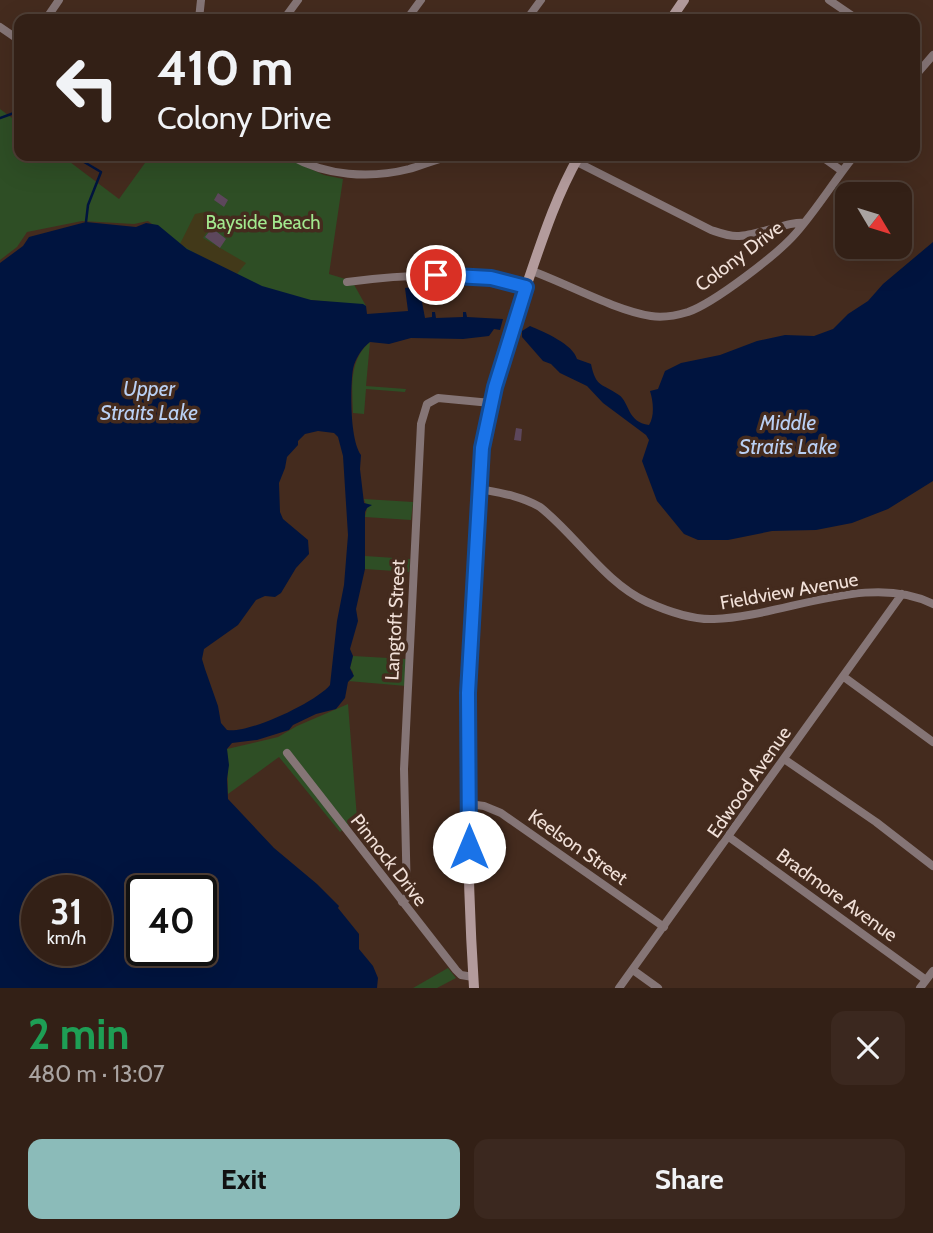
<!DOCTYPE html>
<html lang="en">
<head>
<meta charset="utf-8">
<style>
  :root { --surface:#332016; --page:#3b281f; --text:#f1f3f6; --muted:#a9a3a1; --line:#4e3e35; --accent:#8bbbb9 }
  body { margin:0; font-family:Cabin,sans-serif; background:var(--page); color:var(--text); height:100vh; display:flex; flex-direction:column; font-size:26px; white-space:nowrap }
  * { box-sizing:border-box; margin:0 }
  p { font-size:23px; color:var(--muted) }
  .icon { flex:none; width:38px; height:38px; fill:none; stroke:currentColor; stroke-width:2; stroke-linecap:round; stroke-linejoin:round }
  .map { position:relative; height:988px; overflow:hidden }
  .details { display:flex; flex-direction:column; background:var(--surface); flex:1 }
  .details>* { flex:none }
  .guide { position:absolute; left:14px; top:14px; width:906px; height:147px; border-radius:14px; box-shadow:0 7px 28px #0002,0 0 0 2px var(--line); background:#332016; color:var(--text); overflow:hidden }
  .needle { width:46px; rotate:128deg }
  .fabs { position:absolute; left:835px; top:182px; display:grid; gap:14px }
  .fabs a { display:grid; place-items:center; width:77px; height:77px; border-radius:14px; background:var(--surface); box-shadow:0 7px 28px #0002,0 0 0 2px var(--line); font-size:35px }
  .speed { position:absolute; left:21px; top:875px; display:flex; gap:14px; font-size:35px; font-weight:700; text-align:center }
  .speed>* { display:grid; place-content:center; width:91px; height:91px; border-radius:50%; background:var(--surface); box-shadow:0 7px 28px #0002,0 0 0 2px var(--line); line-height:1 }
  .speed small { font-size:18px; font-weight:400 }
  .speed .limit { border:4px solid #111; border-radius:10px; background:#fff; color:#111 }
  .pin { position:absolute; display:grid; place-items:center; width:60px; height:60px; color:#fff; margin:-30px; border:4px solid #fff; border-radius:50%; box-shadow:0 2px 7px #0007 }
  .me { position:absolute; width:77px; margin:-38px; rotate:0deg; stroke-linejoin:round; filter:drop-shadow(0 0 5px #0008) }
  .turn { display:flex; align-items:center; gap:24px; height:147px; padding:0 28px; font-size:32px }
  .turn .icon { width:91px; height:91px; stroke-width:2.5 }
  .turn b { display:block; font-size:49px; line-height:60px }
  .round { display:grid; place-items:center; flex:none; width:74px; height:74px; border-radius:14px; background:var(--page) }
  .summary { display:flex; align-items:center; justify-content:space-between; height:119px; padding:0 28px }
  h1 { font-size:42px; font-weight:800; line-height:52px; color:#1e9e55 }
  .primary-button { display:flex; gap:14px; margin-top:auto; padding:14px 28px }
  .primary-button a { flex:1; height:80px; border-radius:14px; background:var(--accent); color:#111; font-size:28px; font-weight:800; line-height:80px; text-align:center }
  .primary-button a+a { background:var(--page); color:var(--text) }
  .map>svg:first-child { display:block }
  .green { fill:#2e4e25 }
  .sand { fill:#423919 }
  .water { fill:#00143f; fill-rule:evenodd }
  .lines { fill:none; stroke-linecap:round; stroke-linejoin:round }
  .stream { stroke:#00143f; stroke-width:2.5 }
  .building { fill:#5d475c }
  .street { stroke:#857576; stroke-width:8 }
  .secondary { stroke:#b39b9c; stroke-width:10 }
  .route-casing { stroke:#114b97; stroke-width:18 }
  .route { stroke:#1a73e8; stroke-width:12 }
  .labels { text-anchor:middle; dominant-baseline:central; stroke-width:7; stroke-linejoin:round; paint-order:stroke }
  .park-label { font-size:19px; fill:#a2e88e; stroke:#442b1e }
  .street-label { font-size:19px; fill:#f1e0d8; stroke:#442b1e }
  .water-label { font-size:21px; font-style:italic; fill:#b9cff3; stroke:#442b1e }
</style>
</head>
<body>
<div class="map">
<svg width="933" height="988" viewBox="0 0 933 988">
  <rect width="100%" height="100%" fill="#442b1e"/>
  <path class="green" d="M0 109 19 123V156H62L119 199 150 156H282L324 175 343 179 329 274 352 281 366 306 301 299 231 284 148 221 134 224 82 221 27 232 17 247 0 260Z
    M370 342 366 386 406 389 405 392 366 389 364 414 353 413C352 388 349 359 370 342Z
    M364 499 413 502 411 520 365 517 367 508Z
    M365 556 410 559 409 572 365 569Z
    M353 656 406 659V686L348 681 352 679 353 672 350 668Z
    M348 704 357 818 340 832 279 757 228 794 227 749 278 737 297 726Z
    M448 968 456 978 437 988H413Z"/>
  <path class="sand" d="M205 212 214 221 203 238 246 263 237 274 208 261 180 244 195 214Z"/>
  <path class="water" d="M86 222 136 227 146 223 158 225 187 249 262 286 311 300 363 304 366 306 367 314 408 311 405 288 419 286 425 318 432 317V312H435L436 318 463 317V312H466L467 317 503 319 500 330 494 329 489 336 463 339 411 338 389 344 370 342C362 348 355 359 353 369 350 389 350 440 361 455L360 469 364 503 372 505 367 508 365 512V569L356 609 358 621 350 649 353 656 350 668 354 676 348 682 345 698 336 709 316 714 293 725 289 730 257 740 232 743 227 749 229 765 227 779 228 799 274 848 317 884 339 906 338 908 359 934V949L373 966 378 978 377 988H0V263L23 246 29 237ZM318 431 334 433 338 437 343 456 348 535 344 585 337 621 330 685C316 702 249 734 227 730L221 723 218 706 205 669 202 659 204 649 238 625 256 600 265 596 275 597 281 593 296 568 309 554 308 540 283 519 280 512 279 483 285 468 287 457 298 445V441L305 434ZM37 891H96V950H37ZM142 891H201V950H142Z
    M933 242V481L888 509 852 523 816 530 772 531 728 540H698L684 534 657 501 642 461 649 440 646 435 603 403 587 386 560 373 551 364 543 361 522 337V331L530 326C544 332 573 344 577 359L591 364C596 388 602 383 619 395 630 403 627 422 649 425 655 416 653 400 650 391L658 389 665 371 681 363 720 355 757 341 785 335 814 336 833 329 848 314 868 301 883 284Z"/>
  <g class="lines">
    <path class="stream" d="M0 118 14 113 19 116
      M74 156 101 172 88 205 86 222"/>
  </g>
  <path class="building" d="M218 193 228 200 224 207 214 200Z
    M212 228 226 239 220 248 205 237Z
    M516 428 522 429 521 441 514 440Z"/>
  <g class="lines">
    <path class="street" d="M829 0 857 19
      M46 19 59 0
      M199 19 201 0
      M284 19 298 0
      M407 19 421 0
      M527 19 541 0
      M0 27 19 40
      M915 76 933 55
      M291 156C326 176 370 179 409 169 423 165 436 159 451 156
      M565 156 711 230C720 233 730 237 739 236 754 236 795 220 804 223
      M821 156 842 171
      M532 271C568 284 614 310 651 316 663 318 678 315 688 312 714 303 778 254 796 233 817 209 834 181 854 156
      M347 282C407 274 467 271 526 287
      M480 489C501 493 521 496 540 507 577 536 604 582 647 602 667 611 692 620 714 619 783 617 869 571 933 604
      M844 677 933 742
      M287 753 456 970 461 975 473 977
      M784 759 876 822 933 866
      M469 804 484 806 501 813 664 927
      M729 837 926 980
      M402 902 407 898 404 769 421 424 427 404 438 398 491 403
      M633 970 658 988
      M619 988 902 594
      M920 988 933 971"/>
    <path class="secondary" d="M671 19 684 0
      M474 988C465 849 466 708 475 569 477 529 477 487 482 447 490 391 510 337 527 284 542 240 556 196 579 156"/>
  </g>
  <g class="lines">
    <defs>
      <path id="route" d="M436 275 491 278 526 287 495 387 482 448 468 693 469 847"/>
    </defs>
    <use href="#route" class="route-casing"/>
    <use href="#route" class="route"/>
  </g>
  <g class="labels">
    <g class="park-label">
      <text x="263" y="222">Bayside Beach</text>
    </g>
    <g class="street-label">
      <text transform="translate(739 256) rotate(-37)">Colony Drive</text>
      <text transform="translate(789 591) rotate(-10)">Fieldview Avenue</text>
      <text transform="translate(395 620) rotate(-87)">Langtoft Street</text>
      <text transform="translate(749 782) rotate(-55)">Edwood Avenue</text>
      <text transform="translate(578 847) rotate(35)">Keelson Street</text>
      <text transform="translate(389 860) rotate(52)">Pinnock Drive</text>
      <text transform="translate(837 895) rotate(36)">Bradmore Avenue</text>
    </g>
    <g class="water-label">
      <text x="149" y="388">Upper<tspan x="149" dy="24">Straits Lake</tspan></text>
      <text x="788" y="422">Middle<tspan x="788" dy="24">Straits Lake</tspan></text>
    </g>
  </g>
</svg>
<div class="fabs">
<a><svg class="needle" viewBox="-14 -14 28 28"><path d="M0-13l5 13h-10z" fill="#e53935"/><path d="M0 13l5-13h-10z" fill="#a9a3a1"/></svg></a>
</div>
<div class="speed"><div>31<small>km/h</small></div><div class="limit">40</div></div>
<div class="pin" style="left:436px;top:275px;background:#d93025"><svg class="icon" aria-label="arrive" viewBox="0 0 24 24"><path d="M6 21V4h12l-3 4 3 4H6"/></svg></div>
<svg class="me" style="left:469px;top:847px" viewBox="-20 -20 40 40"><circle r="19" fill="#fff"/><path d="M0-13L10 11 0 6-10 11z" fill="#1a73e8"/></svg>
<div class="guide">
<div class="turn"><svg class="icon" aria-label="left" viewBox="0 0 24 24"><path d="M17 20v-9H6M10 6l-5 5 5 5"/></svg><div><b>410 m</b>Colony Drive</div></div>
</div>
</div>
<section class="details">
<div class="summary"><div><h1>2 min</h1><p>480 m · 13:07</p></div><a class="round"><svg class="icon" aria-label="close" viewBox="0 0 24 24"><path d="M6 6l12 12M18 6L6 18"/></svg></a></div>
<div class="primary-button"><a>Exit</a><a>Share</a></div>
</section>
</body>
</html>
